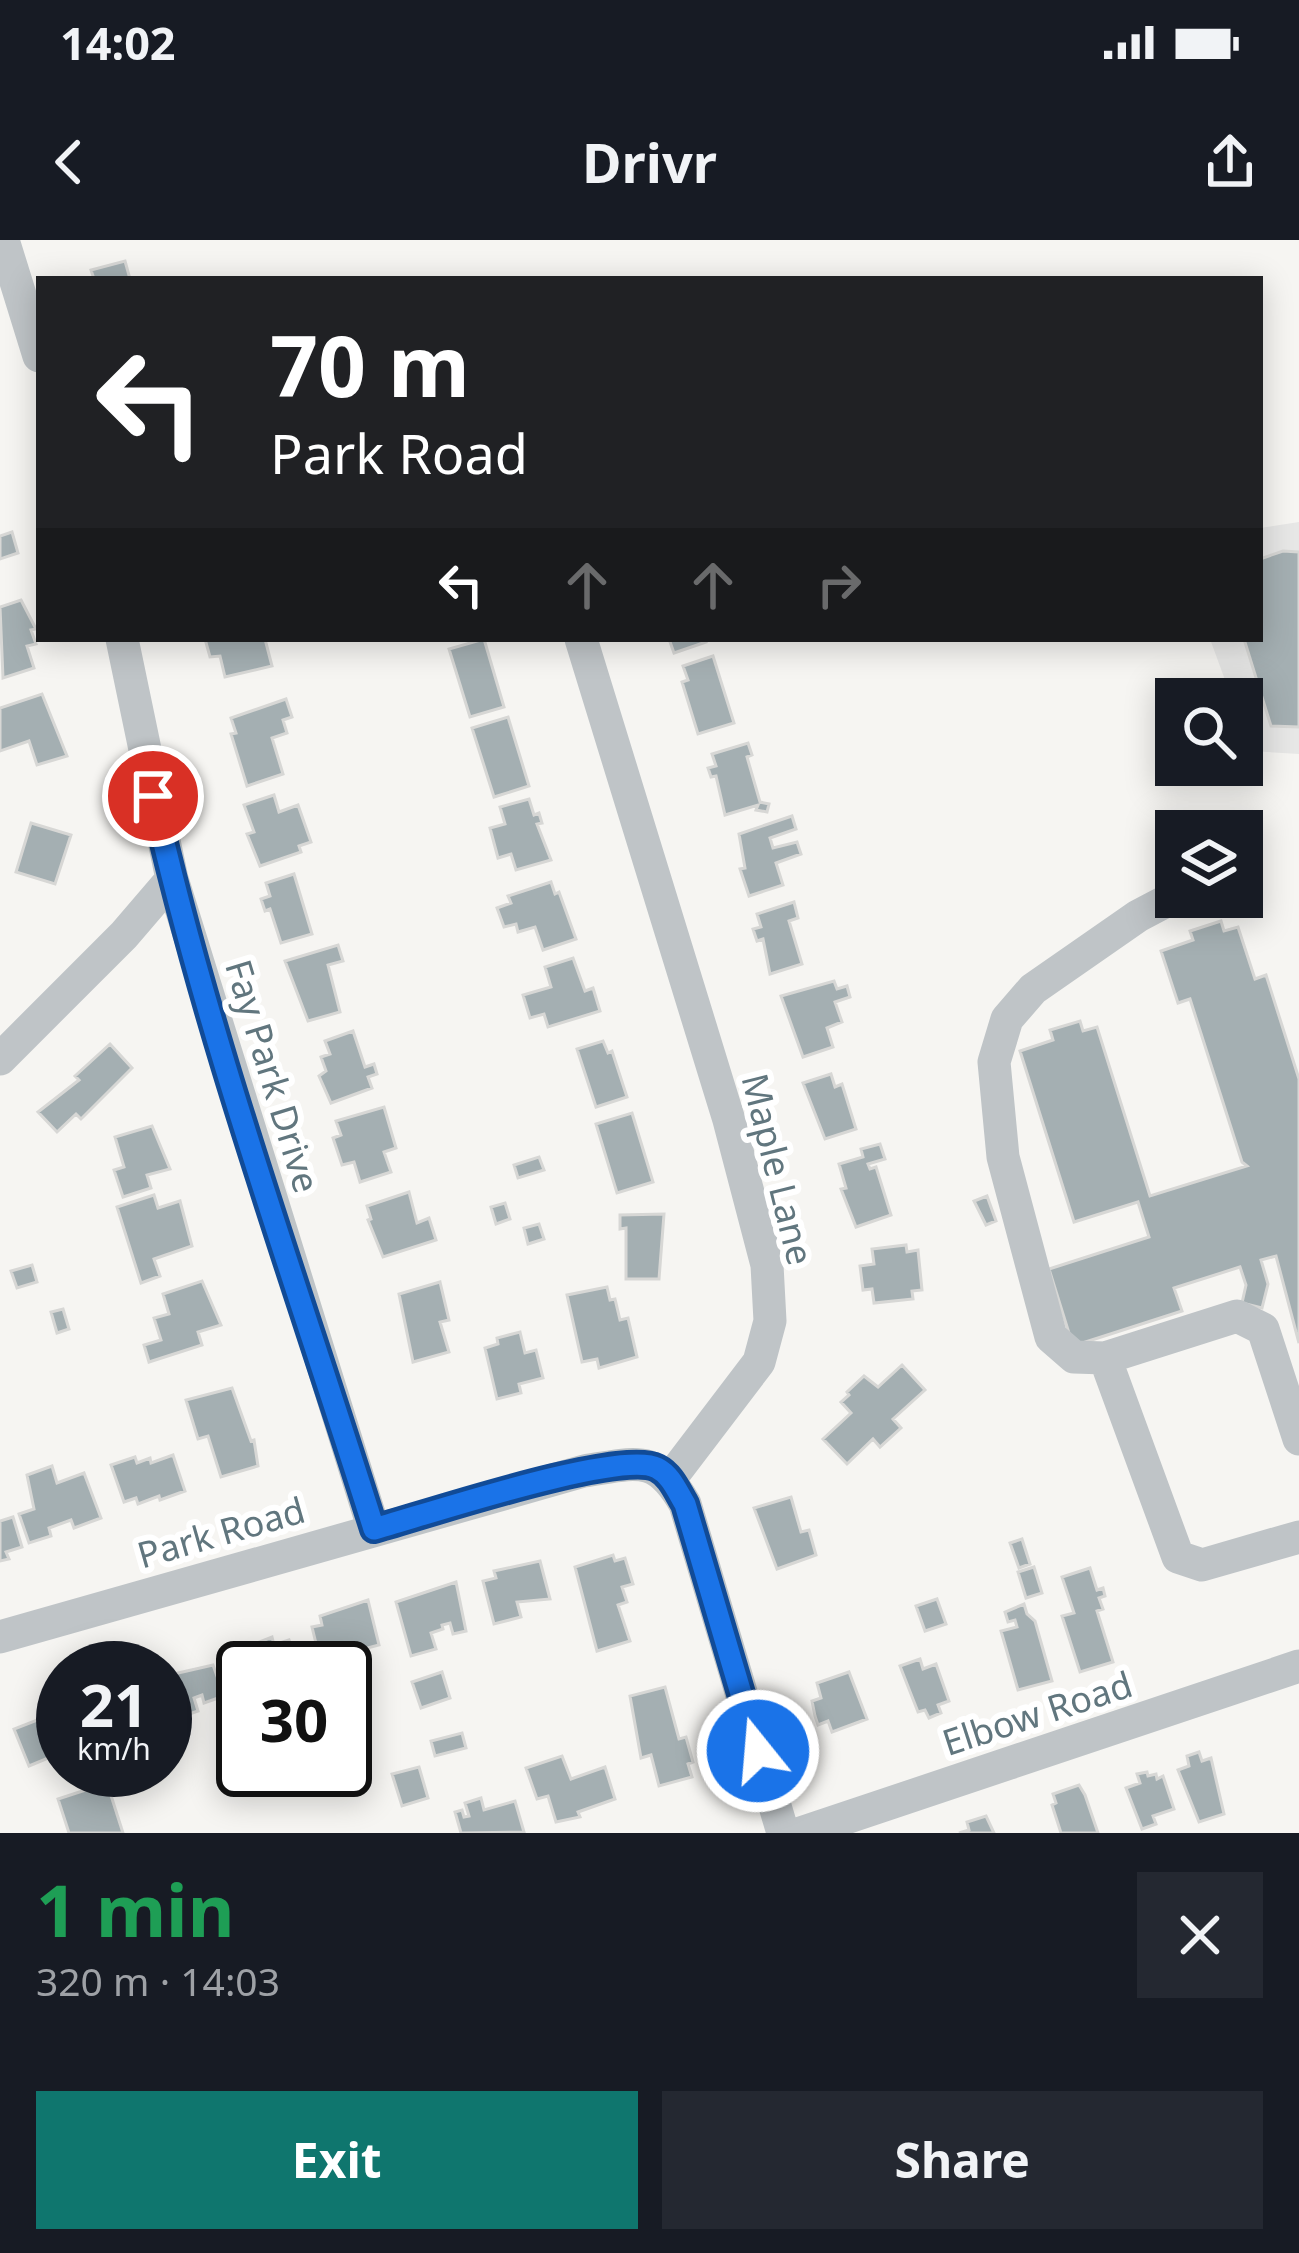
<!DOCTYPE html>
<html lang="en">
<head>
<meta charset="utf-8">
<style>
  :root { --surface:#171b24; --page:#242831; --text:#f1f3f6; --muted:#9ea1a6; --accent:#0f766e }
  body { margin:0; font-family:"Noto Sans",sans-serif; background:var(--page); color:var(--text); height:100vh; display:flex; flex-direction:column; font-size:45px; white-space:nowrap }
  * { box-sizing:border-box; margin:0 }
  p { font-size:39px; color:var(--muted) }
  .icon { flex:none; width:66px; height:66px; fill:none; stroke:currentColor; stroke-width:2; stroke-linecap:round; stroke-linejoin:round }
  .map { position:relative; height:1593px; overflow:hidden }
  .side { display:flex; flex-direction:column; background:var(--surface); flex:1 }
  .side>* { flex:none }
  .top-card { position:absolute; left:36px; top:36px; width:1227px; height:366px; border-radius:0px; box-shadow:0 6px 30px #0003; background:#202124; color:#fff; overflow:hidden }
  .controls { position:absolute; left:1155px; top:438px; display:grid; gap:24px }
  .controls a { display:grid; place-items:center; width:108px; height:108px; border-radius:0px; background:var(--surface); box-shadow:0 6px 30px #0003; font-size:60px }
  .speed { position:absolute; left:36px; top:1401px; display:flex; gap:24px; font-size:60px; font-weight:700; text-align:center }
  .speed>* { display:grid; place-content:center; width:156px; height:156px; border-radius:50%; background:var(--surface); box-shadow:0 6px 30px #0003; line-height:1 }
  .speed small { font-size:30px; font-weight:400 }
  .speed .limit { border:6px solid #111; border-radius:18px; background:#fff; color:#111 }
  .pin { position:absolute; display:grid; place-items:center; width:102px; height:102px; color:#fff; margin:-51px; border:6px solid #fff; border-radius:50%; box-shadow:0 3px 12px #0007 }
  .me { position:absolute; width:132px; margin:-66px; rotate:343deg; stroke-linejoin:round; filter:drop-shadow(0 0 9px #0008) }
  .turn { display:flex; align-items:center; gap:42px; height:252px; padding:0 36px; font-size:54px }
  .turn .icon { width:156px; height:156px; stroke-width:2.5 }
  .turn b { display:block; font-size:84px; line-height:102px }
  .lanes { display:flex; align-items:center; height:114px; padding:0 36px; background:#0003; justify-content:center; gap:60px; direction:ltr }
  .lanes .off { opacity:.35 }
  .round { display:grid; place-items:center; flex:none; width:126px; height:126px; border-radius:0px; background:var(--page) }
  .headline { display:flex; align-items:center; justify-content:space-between; height:204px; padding:0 36px }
  h1 { font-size:72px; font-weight:700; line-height:90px; color:#1e9e55 }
  .button { display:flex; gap:24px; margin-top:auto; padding:24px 36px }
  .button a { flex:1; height:138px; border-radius:0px; background:var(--accent); color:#fff; font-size:48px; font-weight:700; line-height:138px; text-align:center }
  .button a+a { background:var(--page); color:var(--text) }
  .status { display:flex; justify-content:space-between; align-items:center; height:84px; padding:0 60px; background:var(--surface); direction:ltr }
  .status svg { height:33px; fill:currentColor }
  header { display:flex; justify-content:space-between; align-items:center; height:156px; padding:0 36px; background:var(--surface); font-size:54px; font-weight:700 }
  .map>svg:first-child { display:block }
  .built { fill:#e7e7e6 }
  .building { fill:#a4afb2; stroke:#d7d7d5; stroke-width:3 }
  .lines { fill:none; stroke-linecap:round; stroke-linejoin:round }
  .minor { stroke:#bfc4c7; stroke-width:33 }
  .route-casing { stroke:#114b97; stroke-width:30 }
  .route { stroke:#1a73e8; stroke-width:21 }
  .labels { text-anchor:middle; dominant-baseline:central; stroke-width:12; stroke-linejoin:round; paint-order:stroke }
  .street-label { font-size:36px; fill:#61767e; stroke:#fff }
</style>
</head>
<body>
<div class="status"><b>14:02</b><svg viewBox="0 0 49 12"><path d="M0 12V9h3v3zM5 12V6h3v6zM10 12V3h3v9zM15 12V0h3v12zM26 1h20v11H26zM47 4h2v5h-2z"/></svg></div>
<header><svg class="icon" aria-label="back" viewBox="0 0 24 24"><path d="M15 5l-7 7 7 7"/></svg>Drivr<svg class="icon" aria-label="share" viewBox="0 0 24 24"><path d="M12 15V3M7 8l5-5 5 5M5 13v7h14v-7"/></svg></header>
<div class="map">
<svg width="1299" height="1593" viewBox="0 0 1299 1593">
  <rect width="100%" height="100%" fill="#f6f5f2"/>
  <path class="built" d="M1299 282V514L1251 511 1242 486V459H1232L1210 399H1260V288Z"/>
  <path class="building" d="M125 21 130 39H94L91 30Z
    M12 292 18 313 0 319V296Z
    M1283 311 1299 312V487L1271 486 1244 399H1260V319Z
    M21 360 36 389 31 390 36 404 27 406 34 428 3 438 0 367Z
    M205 399H265L272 426 225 437 220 416 210 417Z
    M484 399 504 467 470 477 449 409Z
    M669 399H705L706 402 674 413Z
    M713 416 734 483 698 494 682 442 688 440 683 426Z
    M42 454 67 516 37 525 29 501 0 511V468Z
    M286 459 292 477 283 480 287 493 272 498 283 534 247 546 231 494 236 493 231 478Z
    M508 477 529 546 494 557 472 488Z
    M748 503 752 515 747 517 760 562 769 564 767 572 756 570 758 565 725 575 716 536 711 537 708 528 716 526 712 514Z
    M274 555 279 572 298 565 311 602 299 606 301 612 260 626 247 594 254 592 244 565Z
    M529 559 534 575 539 573 542 583 537 584 551 620 516 630 511 614 498 618 490 588 505 584 500 567Z
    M792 576 796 589 770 598 773 608 797 602 801 614 776 623 783 645 749 656 740 629 745 628 739 594Z
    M31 583 71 595 55 644 16 632Z
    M294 634 312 694 281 703 270 669 265 671 261 659 270 656 266 643Z
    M551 642 555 654 559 652 576 699 543 710 535 687 518 692 516 684 504 687 497 668 511 663 508 656Z
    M794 662 798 678 789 681 802 724 770 734 763 699 757 701 753 689 761 687 757 674Z
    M1221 681 1224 691 1238 687 1255 739 1266 735 1299 839V1103L1276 1016 1261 1020 1268 1044 1262 1068 1242 1063 1246 1045 1240 1027 1174 1048 1182 1071 1073 1106 1049 1029 1149 997 1138 962 1074 982 1020 811 1053 800 1050 790 1080 781 1083 791 1097 787 1150 956 1247 926 1242 922 1190 759 1178 763 1161 711 1193 700 1190 691Z
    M338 705 343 721 328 725 340 772 308 781 285 721Z
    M573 718 585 751 593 748 600 771 548 787 544 774 530 778 523 755 551 747 545 727Z
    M834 741 837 749 847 746 850 757 835 762 842 782 827 788 833 807 803 817 781 756Z
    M353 791 365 827 374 824 377 834 368 837 372 848 331 863 319 836 326 831 321 817 330 814 325 801Z
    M603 801 608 813 612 811 627 857 596 867 577 809Z
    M110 804 132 828 81 879 76 874 57 892 38 872 79 840 75 836Z
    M831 834 835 847 842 844 856 889 825 899 803 843Z
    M384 867 396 908 384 912 391 932 360 942 354 922 342 925 333 898 341 895 336 881Z
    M632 873 653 942 617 953 596 884Z
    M152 886 170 929 147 935 151 948 123 957 114 930 124 927 115 897Z
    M880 904 885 919 868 924 870 929 876 927 891 975 856 987 841 949 846 948 839 924 863 917 861 909Z
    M539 917 544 930 518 938 514 925Z
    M409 952 417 983 429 978 436 1000 383 1017 368 980 371 979 367 966Z
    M154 955 158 968 180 961 192 1006 154 1019 160 1036 141 1043 117 967Z
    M987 956 996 981 986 985 974 961Z
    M505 963 510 979 496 984 491 967Z
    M664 974 659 1039H626V988L620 989V975Z
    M539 984 544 999 528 1004 524 988Z
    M906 1005 907 1012 918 1010 922 1050 912 1051 913 1059 874 1063 872 1049 863 1050 860 1026 874 1024 872 1009Z
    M32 1025 37 1042 17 1048 11 1031Z
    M202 1041 221 1085 198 1092 202 1105 149 1122 144 1105 161 1100 154 1078 169 1074 163 1054Z
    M440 1042 449 1080 440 1082 449 1112 413 1122 399 1054Z
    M607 1047 610 1060 615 1059 620 1080 628 1078 637 1117 599 1128 597 1119 582 1122 567 1055Z
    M63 1069 69 1089 57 1093 51 1072Z
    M520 1092 525 1113 536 1110 543 1138 519 1144 521 1153 497 1159 485 1108 498 1104 497 1098Z
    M902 1125 925 1150 893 1179 901 1188 880 1207 873 1199 847 1224 823 1199 851 1173 841 1162 849 1155 847 1152 864 1136 878 1147Z
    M232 1148 251 1201 254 1200 258 1226 221 1237 208 1196 198 1199 186 1160Z
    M173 1215 185 1251 160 1260 159 1256 138 1264 136 1258 124 1262 111 1225 135 1217 137 1223 150 1218 151 1223Z
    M52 1226 57 1243 84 1233 101 1278 74 1288 71 1280 49 1288 51 1296 29 1303 19 1274 34 1269 27 1235Z
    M791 1257 801 1292 809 1290 816 1315 777 1329 754 1268Z
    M13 1277 22 1307 6 1312 9 1319 0 1321V1281Z
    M1022 1299 1030 1324 1019 1328 1010 1303Z
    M613 1315 615 1321 625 1318 633 1344 622 1347 627 1362 618 1365 630 1401 597 1411 575 1327Z
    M540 1321 550 1359 517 1362 521 1377 494 1384 483 1341 496 1338 494 1331Z
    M1034 1327 1042 1353 1026 1358 1018 1332Z
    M1090 1328 1097 1350 1103 1348 1105 1356 1099 1358 1103 1369 1097 1371 1113 1422 1080 1432 1062 1376 1074 1373 1062 1337Z
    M456 1342 466 1391 453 1394 450 1383 442 1385 443 1389 431 1393 436 1409 411 1416 396 1362Z
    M937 1359 946 1384 925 1391 916 1366Z
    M368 1360 379 1405 352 1412 357 1429 345 1432V1428H322L312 1387 322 1385 320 1376Z
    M1024 1364 1027 1374 1035 1381 1052 1441 1018 1450 1001 1391 1017 1387 1015 1380 1008 1382 1005 1372Z
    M272 1397 274 1405 289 1400 298 1428H243V1477L238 1479 221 1417Z
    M920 1419 923 1429 936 1424 949 1461 938 1465 941 1473 929 1478 925 1470 918 1472 900 1426Z
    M213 1425 224 1456 204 1463 202 1455 194 1458 198 1471 169 1481 165 1468V1436Z
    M442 1432 450 1458 421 1468 412 1442Z
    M849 1432 867 1479 832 1492 828 1481 818 1485 815 1476 812 1461 821 1458 817 1443Z
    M665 1447 679 1499 686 1497 693 1522 688 1524 692 1537 659 1546 651 1515 641 1518 630 1456Z
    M63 1470V1512L29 1526 14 1489Z
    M462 1493 466 1508 435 1516 431 1501Z
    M1199 1512 1202 1521 1211 1518 1224 1574 1199 1582 1178 1530 1189 1526 1187 1516Z
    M562 1516 571 1539 605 1527 615 1559 578 1572 580 1577 556 1582 548 1556 537 1559 526 1528Z
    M419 1527 428 1558 402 1566 392 1534Z
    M1147 1532 1148 1536 1156 1534 1157 1539 1163 1536 1174 1569 1153 1576 1156 1584 1142 1589 1126 1548 1140 1543 1137 1534Z
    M107 1543 123 1593H69L58 1559Z
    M1079 1545 1085 1555 1098 1593H1061L1052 1565 1056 1563 1053 1554Z
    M481 1558 484 1570 515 1561 524 1592 461 1593 455 1572 462 1570 464 1577 469 1576 465 1563Z
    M986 1576 994 1593H959L969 1590 967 1582Z"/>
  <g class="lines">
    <path class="minor" d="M3 0 39 116
      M122 399 172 639 374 1290
      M581 399 729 880 767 1025 770 1081 759 1122 670 1239
      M0 819 124 695 172 639
      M1105 1118 1074 1117 1051 1097 1003 917 994 822 1007 779 1033 749 1138 676 1176 656
      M1299 1199 1263 1089 1237 1076 1105 1118 1178 1317 1202 1325 1299 1297
      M0 1397 584 1231C637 1223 656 1213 685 1264L783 1593
      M801 1593 1299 1426"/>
  </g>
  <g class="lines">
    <defs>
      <path id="route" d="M153 556C209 805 298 1047 374 1289 422 1276 621 1209 657 1228 671 1235 677 1251 685 1264L758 1511"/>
    </defs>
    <use href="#route" class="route-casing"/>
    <use href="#route" class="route"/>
  </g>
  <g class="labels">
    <g class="street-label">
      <text transform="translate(273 836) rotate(73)">Fay Park Drive</text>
      <text transform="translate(778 929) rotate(76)">Maple Lane</text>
      <text transform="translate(221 1292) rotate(-16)">Park Road</text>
      <text transform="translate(1037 1473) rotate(-18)">Elbow Road</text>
    </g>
  </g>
</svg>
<div class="controls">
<a><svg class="icon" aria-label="search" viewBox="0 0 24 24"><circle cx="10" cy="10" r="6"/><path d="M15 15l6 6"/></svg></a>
<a><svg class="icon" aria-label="layers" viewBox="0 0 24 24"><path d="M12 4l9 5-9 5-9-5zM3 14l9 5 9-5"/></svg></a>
</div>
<div class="speed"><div>21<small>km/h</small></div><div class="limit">30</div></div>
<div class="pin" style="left:153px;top:556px;background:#d93025"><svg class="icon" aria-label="arrive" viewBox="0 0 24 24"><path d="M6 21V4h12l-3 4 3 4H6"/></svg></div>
<svg class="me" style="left:758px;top:1511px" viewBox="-20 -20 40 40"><circle r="17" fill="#1a73e8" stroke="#fff" stroke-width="3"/><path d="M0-11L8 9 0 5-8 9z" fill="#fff"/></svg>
<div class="top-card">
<div class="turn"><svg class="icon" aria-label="left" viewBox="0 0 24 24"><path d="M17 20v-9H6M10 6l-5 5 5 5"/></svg><div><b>70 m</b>Park Road</div></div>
<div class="lanes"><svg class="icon" aria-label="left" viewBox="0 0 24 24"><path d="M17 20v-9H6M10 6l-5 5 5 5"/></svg><svg class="icon off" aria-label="ahead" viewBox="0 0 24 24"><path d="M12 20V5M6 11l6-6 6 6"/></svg><svg class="icon off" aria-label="ahead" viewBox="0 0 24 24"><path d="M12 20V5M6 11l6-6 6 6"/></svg><svg class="icon off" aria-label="right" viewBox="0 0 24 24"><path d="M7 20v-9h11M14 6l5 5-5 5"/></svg></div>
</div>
</div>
<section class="side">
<div class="headline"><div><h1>1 min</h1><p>320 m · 14:03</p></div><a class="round"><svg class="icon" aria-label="close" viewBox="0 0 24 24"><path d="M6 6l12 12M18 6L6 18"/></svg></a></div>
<div class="button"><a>Exit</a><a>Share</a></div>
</section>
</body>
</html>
